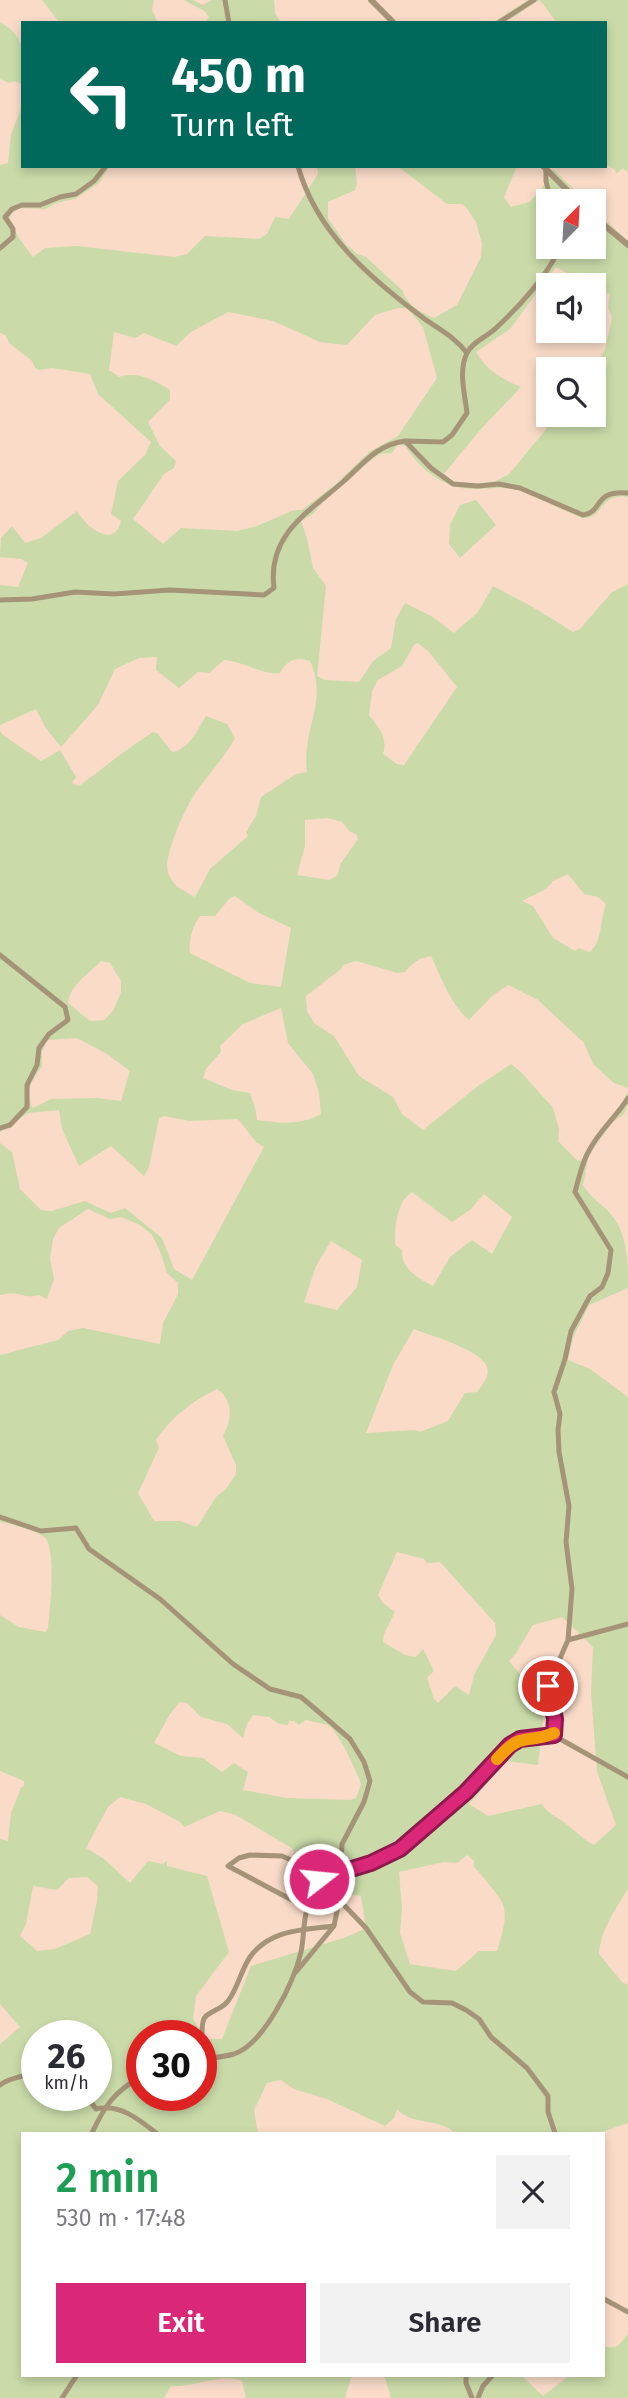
<!DOCTYPE html>
<html lang="en">
<head>
<meta charset="utf-8">
<style>
  :root { --surface:#fff; --page:#f2f2f3; --text:#2b2b33; --muted:#7c7c81; --accent:#db2777 }
  body { margin:0; font-family:"Fira Sans",sans-serif; background:var(--page); color:var(--text); height:100vh; display:flex; flex-direction:column; font-size:26px; white-space:nowrap }
  * { box-sizing:border-box; margin:0 }
  p { font-size:23px; color:var(--muted) }
  .icon { flex:none; width:38px; height:38px; fill:none; stroke:currentColor; stroke-width:2; stroke-linecap:round; stroke-linejoin:round }
  .map { position:relative; flex:1; overflow:hidden }
  .panel { position:absolute; left:21px; top:2132px; width:584px; height:245px; display:flex; flex-direction:column; background:var(--surface); border-radius:0px; box-shadow:0 4px 10px #0003 }
  .panel>* { flex:none }
  .banner { position:absolute; left:21px; top:21px; width:586px; height:147px; border-radius:0px; box-shadow:0 4px 10px #0003; background:#00695c; color:#fff; overflow:hidden }
  .needle { width:46px; rotate:24deg }
  .controls { position:absolute; left:536px; top:189px; display:grid; gap:14px }
  .controls a { display:grid; place-items:center; width:70px; height:70px; border-radius:0px; background:var(--surface); box-shadow:0 4px 10px #0003; font-size:35px }
  .speed { position:absolute; left:21px; top:2020px; display:flex; gap:14px; font-size:35px; font-weight:700; text-align:center }
  .speed>* { display:grid; place-content:center; width:91px; height:91px; border-radius:50%; background:var(--surface); box-shadow:0 4px 10px #0003; line-height:1 }
  .speed small { font-size:18px; font-weight:400 }
  .speed .limit { border:10px solid #d22; background:#fff; color:#111 }
  .pin { position:absolute; display:grid; place-items:center; width:60px; height:60px; color:#fff; margin:-30px; border:4px solid #fff; border-radius:50%; box-shadow:0 2px 7px #0007 }
  .me { position:absolute; width:77px; margin:-38px; rotate:74deg; stroke-linejoin:round; filter:drop-shadow(0 0 5px #0008) }
  .turn { display:flex; align-items:center; gap:24px; height:147px; padding:0 35px; font-size:32px }
  .turn .icon { width:91px; height:91px; stroke-width:2.5 }
  .turn b { display:block; font-size:49px; line-height:60px }
  .round { display:grid; place-items:center; flex:none; width:74px; height:74px; border-radius:0px; background:var(--page) }
  .headline { display:flex; align-items:center; justify-content:space-between; height:119px; padding:0 35px }
  h1 { font-size:42px; font-weight:600; line-height:52px; color:#1e9e55 }
  .primary-button { display:flex; gap:14px; margin-top:auto; padding:14px 35px }
  .primary-button a { flex:1; height:80px; border-radius:0px; background:var(--accent); color:#fff; font-size:28px; font-weight:600; line-height:80px; text-align:center }
  .primary-button a+a { background:var(--page); color:var(--text) }
  .map>svg:first-child { display:block }
  .green { fill:#cadba9; fill-rule:evenodd }
  .lines { fill:none; stroke-linecap:round; stroke-linejoin:round }
  .minor { stroke:#a69479; stroke-width:5 }
  .tertiary { stroke:#a69479; stroke-width:6 }
  .route-casing { stroke:#8e194d; stroke-width:18 }
  .route { stroke:#db2777; stroke-width:12 }
  .slow { stroke:#f59e0b; stroke-width:12 }
</style>
</head>
<body>
<div class="map">
<svg width="628" height="2398" viewBox="0 0 628 2398">
  <rect width="100%" height="100%" fill="#f9dbc8"/>
  <path class="green" d="M42 0H154L152 10 158 23H60Z
    M184 0H193L203 5 212 0H274L275 13 281 23H205L209 17 204 11Z
    M528 0H628V172L623 168 616 174 615 170 606 164V23H557L540 0C522 9 513 23 492 23Z
    M0 22C28 38 23 56 23 84L14 81 9 83 0 79Z
    M23 105V166H110L99 183 75 199 56 203 46 209 20 208 12 213 9 219 19 238 33 257 45 248 76 246 174 257 187 254 205 236 259 239 267 234 275 217 289 219 318 174 317 166H355L357 184 355 190 328 202V218L345 243 357 254 366 257 403 291C406 304 422 313 434 318L457 305 481 257 482 244 476 222 466 207 462 204H447L397 166H517L504 197 511 207 530 202 550 178 553 169 586 201H548V247H593V209L628 241V497C598 493 605 519 582 518 559 509 537 495 513 489 499 486 488 489 475 489 445 490 421 470 405 446L398 444 392 453 380 454 370 461 322 503 313 514 301 521 307 538 313 568 326 586 317 676 325 680 359 682 373 661 391 648 396 619 405 603 431 616 454 633 478 612 493 586 531 606 573 632 580 629 612 592 628 584V1088L614 1083 593 1064 584 1043 538 1000 508 985 492 996 469 1020C451 1005 441 977 431 956 418 958 413 963 405 972L398 973 356 961 343 965 341 969 306 996 307 1011 315 1024 334 1036 359 1076 393 1097 402 1114 423 1130 478 1086 511 1064 521 1072 553 1108 559 1129 558 1141 577 1160 581 1161 617 1111 628 1092V1104L624 1114 613 1122 589 1154 583 1185C589 1195 597 1201 606 1209 628 1230 628 1259 628 1288L589 1305 573 1338 568 1360 590 1369 628 1397V1888C616 1910 601 1928 599 1954L622 1982 628 1985V2123L599 2133H455C440 2118 410 2125 397 2109L394 2118 385 2126 327 2099 294 2089 281 2080 267 2083 254 2110 258 2133H23V2375H352L345 2398H246L242 2381C221 2372 195 2388 171 2386L164 2398H0V2044L20 2027 0 2004V1839L8 1841 11 1813 21 1788 24 1786V1781L0 1771V1615L19 1627 45 1632 48 1628C50 1609 56 1554 46 1539 42 1532 9 1523 0 1522V1355L58 1340 68 1331 83 1328 160 1344 163 1323 178 1294V1283L167 1273 160 1251 152 1235 140 1225 121 1217 110 1219 88 1209 59 1228 53 1239 50 1259 54 1279 47 1299 39 1295C24 1300 20 1289 0 1295V1143L12 1152 20 1189 41 1210 52 1211 85 1201 111 1213 125 1208 162 1238 174 1269 192 1280 264 1147 256 1142 238 1119 189 1121 164 1116 159 1118 149 1167 144 1176 111 1146 79 1166 62 1129 59 1110 28 1113 0 1132V731L3 735 41 761 60 750 76 777 72 783 79 786C104 768 127 748 153 732L157 733 172 752C189 750 198 729 206 716L227 724 235 738C223 761 204 778 191 800 183 814 163 858 168 872 173 887 183 890 195 897L210 869 248 836 246 832 256 816 261 797 296 774 307 772C301 729 329 703 310 661 296 656 287 660 280 673 260 675 244 661 224 660L209 673 198 672 179 688 156 670 157 657 139 658 115 669 98 705 61 747 45 727 36 709 0 725V585L18 587 28 563 21 559 0 557 1 538 12 526 25 543 41 538 77 511C85 526 114 550 121 521L111 514 118 481 145 455 151 442 98 394 90 374 52 368 39 370 35 368 32 361 10 344 5 335 0 333V165L8 163 11 134ZM556 267 588 285H593V288L610 294 608 307 612 318 605 350 592 369 593 415H558L509 474 496 481 478 484 455 483 444 474 480 430 521 387C502 380 486 369 476 352L510 329ZM398 308H407L423 327 437 378 398 436 369 452 336 484 302 510H294L257 526 237 531 181 528 163 544 133 519 164 474 174 468 176 461 160 446 148 422 170 400V390C154 380 138 371 119 377L109 370 114 332 135 338 144 333 176 346 191 332 228 312 273 321 320 342 347 345 375 315ZM418 643 429 652 457 687 404 765 397 764 383 754C388 737 379 728 369 715L372 691 378 680 402 666 414 645ZM327 818 342 822 349 831 357 835 358 839 341 863 337 876 329 880 297 875 305 846V820ZM568 874 584 894 598 897 606 904C600 919 602 945 589 952L579 948 575 951 553 938 533 906 522 901 546 889 553 881ZM235 896 259 913 291 928 281 987 250 983 190 953C188 943 193 924 200 916H215L230 898ZM101 961 110 963 121 981V992L113 1011 104 1020 90 1021 68 1003C71 983 88 975 101 961ZM281 1008 288 1043 313 1074 319 1093 321 1114C297 1126 282 1123 257 1120L256 1111 250 1093 232 1090 203 1078 206 1069 221 1052 220 1046 243 1024ZM77 1038 107 1054 130 1071 121 1101 98 1098 51 1099 33 1108 31 1106 29 1092 31 1083 42 1066V1052L47 1040ZM412 1192 452 1222 470 1210 484 1194 512 1217 492 1254 472 1240 450 1257 433 1286C418 1278 401 1269 402 1250L395 1245C395 1226 396 1203 412 1192ZM331 1241 362 1260 357 1287 337 1310 304 1302 316 1266ZM414 1329C432 1336 481 1350 487 1367 490 1377 482 1385 477 1392L465 1393 448 1421 420 1432 415 1430 366 1433 393 1365ZM217 1389C234 1400 232 1421 223 1436L236 1465V1474L226 1489 216 1497 197 1527 180 1521H154L138 1493 159 1448 156 1440C173 1416 191 1402 217 1389ZM397 1552 424 1559 427 1563 440 1562 495 1623 496 1635 474 1675 469 1695 455 1686 438 1703 434 1699 427 1678 434 1671 423 1649 416 1657 405 1655 383 1642 384 1634 395 1612 383 1603 378 1595ZM562 1617 593 1647 591 1693 597 1771 616 1825 594 1845C582 1839 576 1831 565 1823 556 1816 548 1814 542 1804L488 1816 469 1804 507 1761 538 1765 545 1704 509 1661 516 1653 533 1625ZM180 1702 187 1703 201 1717 227 1724 243 1738 247 1724 253 1715 269 1717 279 1724 288 1725 289 1721H294L299 1725 306 1720C313 1722 321 1723 328 1725 337 1729 357 1772 361 1784L356 1798 350 1800 287 1798 243 1790 248 1772 234 1763 222 1772 203 1758 181 1756 154 1743 170 1714ZM120 1797 146 1804 180 1822 184 1827 220 1811 236 1815 293 1849 304 1886 361 1896 366 1928 344 1938 251 1966 222 2039H205L193 2019 196 1996 229 1952 207 1876 167 1866V1861L162 1864 148 1861 130 1883 104 1859 86 1848 108 1807ZM467 1855 474 1861V1866C504 1905 513 1900 497 1951H479L456 1971 410 1964 400 1933 402 1908 399 1872 444 1862 457 1863ZM87 1877 98 1886 97 1901 90 1934 55 1949 37 1951 20 1936 26 1924 33 1886 57 1890 69 1878ZM37 2035H96V2095H37ZM142 2035H201V2095H142Z
    M476 500 496 525 460 558 449 544 450 525 460 505Z
    M628 2334V2398H391L384 2375H521L543 2396 570 2375H604V2346C617 2351 620 2343 628 2334Z"/>
  <g class="lines">
    <path class="minor" d="M225 0 229 23
      M498 23 534 0
      M298 166C316 232 370 278 422 317 438 329 454 336 467 353
      M546 169V181L551 201
      M0 248 13 237V229L5 217 12 209 22 205H40L60 197 76 194 94 181 106 166
      M405 441 443 442 452 435 467 413C465 394 458 371 467 353 473 341 487 337 496 328 519 307 548 275 560 247
      M0 600 32 599 75 592 114 594 170 590 264 595 274 588C267 534 309 512 344 481 364 463 376 445 405 441L431 468 453 484 478 486 499 484 520 488 583 515C604 512 592 490 628 493
      M0 955 65 1007 68 1020 49 1034 39 1048 37 1065 27 1085V1107L10 1125 0 1128
      M0 1517 41 1531 76 1528 89 1549 160 1599 233 1664 270 1689 301 1697 313 1707 350 1739 364 1762 370 1781 364 1802 342 1844 339 1901 334 1926 296 1972
      M568 1640 628 1624
      M553 1735 555 1719 548 1686 568 1640 572 1589 566 1542 569 1506 559 1452 558 1430 560 1414 554 1392 565 1359 571 1331 590 1296 602 1287 608 1273 611 1250 575 1192C579 1178 582 1161 590 1149 600 1130 617 1116 628 1098
      M307 1908 228 1866 239 1858 250 1855 282 1856 304 1866 319 1879 366 1928 410 1992 423 2002 452 2003 466 2010 479 2019 491 2037 527 2068 548 2096V2112L555 2133
      M201 2059C212 2058 224 2057 234 2054 264 2044 294 1982 301 1952 304 1938 303 1923 307 1909 310 1898 317 1890 319 1879L371 1863 400 1849 466 1792 510 1745 520 1739 553 1735 628 1777
      M205 2059C203 2050 199 2022 206 2016 213 2010 222 2009 228 2001 238 1988 241 1970 250 1957 270 1929 304 1930 334 1926
      M0 2085C11 2076 26 2078 37 2070
      M86 2095 96 2109C119 2103 140 2120 156 2133
      M92 2133C105 2105 114 2092 142 2076
      M604 2299 628 2312
      M466 2375V2383L472 2398
      M62 2398 77 2375
      M478 2398 483 2386 493 2375"/>
    <path class="tertiary" d="M371 0 394 23
      M543 166 578 201
      M593 216 628 245"/>
  </g>
  <g class="lines">
    <defs>
      <path id="route" d="M319 1879 371 1863 400 1849 466 1792 510 1745 520 1739 554 1735 555 1719 548 1686"/>
    </defs>
    <use href="#route" class="route-casing"/>
    <use href="#route" class="route"/>
    <path class="slow" d="M497 1759C523 1730 526 1745 554 1733"/>
  </g>
</svg>
<div class="controls">
<a><svg class="needle" viewBox="-14 -14 28 28"><path d="M0-13l5 13h-10z" fill="#e53935"/><path d="M0 13l5-13h-10z" fill="#7c7c81"/></svg></a>
<a><svg class="icon" aria-label="sound" viewBox="0 0 24 24"><path d="M4 9h4l5-4v14l-5-4H4zM17 9q2 3 0 6"/></svg></a>
<a><svg class="icon" aria-label="search" viewBox="0 0 24 24"><circle cx="10" cy="10" r="6"/><path d="M15 15l6 6"/></svg></a>
</div>
<div class="speed"><div>26<small>km/h</small></div><div class="limit">30</div></div>
<div class="pin" style="left:548px;top:1686px;background:#d93025"><svg class="icon" aria-label="arrive" viewBox="0 0 24 24"><path d="M6 21V4h12l-3 4 3 4H6"/></svg></div>
<svg class="me" style="left:319px;top:1879px" viewBox="-20 -20 40 40"><circle r="17" fill="#db2777" stroke="#fff" stroke-width="3"/><path d="M0-11L8 9 0 5-8 9z" fill="#fff"/></svg>
<div class="banner">
<div class="turn"><svg class="icon" aria-label="left" viewBox="0 0 24 24"><path d="M17 20v-9H6M10 6l-5 5 5 5"/></svg><div><b>450 m</b>Turn left</div></div>
</div>
<section class="panel">
<div class="headline"><div><h1>2 min</h1><p>530 m · 17:48</p></div><a class="round"><svg class="icon" aria-label="close" viewBox="0 0 24 24"><path d="M6 6l12 12M18 6L6 18"/></svg></a></div>
<div class="primary-button"><a>Exit</a><a>Share</a></div>
</section>
</div>
</body>
</html>
